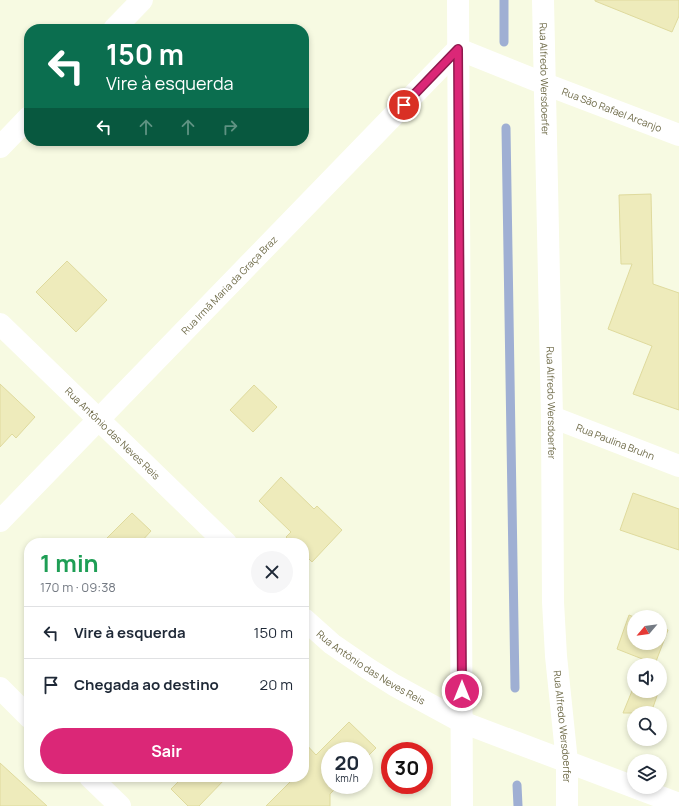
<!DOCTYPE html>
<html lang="pt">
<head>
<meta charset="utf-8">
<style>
  :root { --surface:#fff; --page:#f6f6f7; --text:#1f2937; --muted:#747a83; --line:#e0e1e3; --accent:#db2777 }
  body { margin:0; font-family:Manrope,sans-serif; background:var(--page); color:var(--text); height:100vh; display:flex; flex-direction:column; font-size:15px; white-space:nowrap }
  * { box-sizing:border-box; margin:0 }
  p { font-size:13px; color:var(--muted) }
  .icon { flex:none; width:22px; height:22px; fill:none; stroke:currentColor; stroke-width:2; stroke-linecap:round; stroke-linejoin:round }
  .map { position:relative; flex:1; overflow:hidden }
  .details { position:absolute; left:24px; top:538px; width:285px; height:244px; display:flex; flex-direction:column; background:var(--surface); border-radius:16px; box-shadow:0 2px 6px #0003 }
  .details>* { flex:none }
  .top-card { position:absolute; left:24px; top:24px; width:285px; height:122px; border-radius:16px; box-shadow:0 2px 6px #0003; background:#0b6e4f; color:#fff; overflow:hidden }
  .needle { width:26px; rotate:241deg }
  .tools { position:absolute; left:627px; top:610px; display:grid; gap:8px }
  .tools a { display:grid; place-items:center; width:40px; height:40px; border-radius:50%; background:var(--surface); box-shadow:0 2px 6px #0003; font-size:20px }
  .speed { position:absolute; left:321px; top:742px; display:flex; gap:8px; font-size:20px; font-weight:700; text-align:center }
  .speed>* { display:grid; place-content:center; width:52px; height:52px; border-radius:50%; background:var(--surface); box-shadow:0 2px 6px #0003; line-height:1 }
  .speed small { font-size:10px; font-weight:400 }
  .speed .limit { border:6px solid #d22; background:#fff; color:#111 }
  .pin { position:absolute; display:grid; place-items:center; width:34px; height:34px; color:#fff; margin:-17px; border:2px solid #fff; border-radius:50%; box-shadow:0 1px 4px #0007 }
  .me { position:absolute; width:44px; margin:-22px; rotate:0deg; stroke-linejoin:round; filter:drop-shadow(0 0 3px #0008) }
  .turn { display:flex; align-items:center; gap:14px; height:84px; padding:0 16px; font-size:18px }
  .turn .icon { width:52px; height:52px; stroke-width:2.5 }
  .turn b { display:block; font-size:28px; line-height:34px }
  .lanes { display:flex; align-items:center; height:38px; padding:0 16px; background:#0003; justify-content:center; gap:20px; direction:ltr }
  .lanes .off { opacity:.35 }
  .round { display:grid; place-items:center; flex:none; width:42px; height:42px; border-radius:21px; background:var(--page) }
  .head { display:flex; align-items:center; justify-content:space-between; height:68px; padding:0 16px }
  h1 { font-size:24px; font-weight:700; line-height:30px; color:#1e9e55 }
  .action { display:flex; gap:8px; margin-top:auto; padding:8px 16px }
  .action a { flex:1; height:46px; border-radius:24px; background:var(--accent); color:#fff; font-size:16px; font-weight:700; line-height:46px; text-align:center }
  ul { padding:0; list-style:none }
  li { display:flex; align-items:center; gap:12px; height:52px; padding:0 16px; border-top:1px solid var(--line) }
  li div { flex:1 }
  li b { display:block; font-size:15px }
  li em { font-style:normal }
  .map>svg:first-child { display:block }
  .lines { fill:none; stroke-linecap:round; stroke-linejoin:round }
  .stream { stroke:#9fafd3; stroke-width:9 }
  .building { fill:#eeebbb; stroke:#dfda9d }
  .minor { stroke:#fff; stroke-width:22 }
  .tertiary { stroke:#fff; stroke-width:22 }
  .route-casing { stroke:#8e194d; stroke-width:10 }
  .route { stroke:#db2777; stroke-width:7 }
  .labels { text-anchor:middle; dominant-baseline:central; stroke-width:3; stroke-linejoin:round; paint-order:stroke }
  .street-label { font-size:10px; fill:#706c4a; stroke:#fbfee8 }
</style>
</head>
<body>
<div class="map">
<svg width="679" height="806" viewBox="0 0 679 806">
  <rect width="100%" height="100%" fill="#f7fae2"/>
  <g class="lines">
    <path class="stream" d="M504 0V42
      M506 128 515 688
      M517 785 518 806"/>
  </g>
  <path class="building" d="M595 0H679V16L672 32 595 1Z
    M651 194 653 284 679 293V410L633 394 652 346 608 329 632 264H621L619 195Z
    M67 261 107 300 76 332 36 292Z
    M0 384 35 417 16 438 12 434 0 447Z
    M254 385 277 407 253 432 230 410Z
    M281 477 314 509 317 506 342 530 312 562 304 554V543H292L286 537 291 532 259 501Z
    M633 493 679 509V550L620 530Z
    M132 513 151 531 140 543H102Z
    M629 615 634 617V643H660V627L668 630 655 664 617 649Z
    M634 686V691H651L658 693 651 713H623Z
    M349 722 376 748 364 760V751H330V785H339L330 794V806H266L295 777H304V742L316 755Z
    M0 763 47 806H0Z
    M183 777H227L199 806H188L171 789Z"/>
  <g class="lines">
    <g class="minor">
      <path d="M458 0 462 806"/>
      <path id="s1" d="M543 0 552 417 553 602 556 656 567 762V806"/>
      <path d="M114 29 142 0"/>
      <path d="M0 147 29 117"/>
      <path id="s2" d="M552 417 679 466"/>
      <path id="s3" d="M0 521 458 49 545 84 679 135"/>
      <path d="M0 688 29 717"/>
      <path d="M90 777 120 806"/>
    </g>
    <g class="tertiary">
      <path id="s4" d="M0 324 226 543"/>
      <path id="s5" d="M304 619 332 644 367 668 394 685 462 722 679 804"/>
    </g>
  </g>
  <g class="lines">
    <defs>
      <path id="route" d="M404 105 458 49 462 691"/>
    </defs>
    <use href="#route" class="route-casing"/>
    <use href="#route" class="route"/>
  </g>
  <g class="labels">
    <g class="street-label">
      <text stroke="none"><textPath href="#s1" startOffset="79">Rua Alfredo Wersdoerfer</textPath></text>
      <text stroke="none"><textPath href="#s3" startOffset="823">Rua São Rafael Arcanjo</textPath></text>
      <text stroke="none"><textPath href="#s3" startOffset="329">Rua Irmã Maria da Graça Braz</textPath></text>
      <text stroke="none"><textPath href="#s1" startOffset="403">Rua Alfredo Wersdoerfer</textPath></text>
      <text stroke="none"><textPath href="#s4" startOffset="157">Rua Antônio das Neves Reis</textPath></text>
      <text stroke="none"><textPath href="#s2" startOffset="68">Rua Paulina Bruhn</textPath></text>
      <text stroke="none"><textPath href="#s5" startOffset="83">Rua Antônio das Neves Reis</textPath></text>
      <text stroke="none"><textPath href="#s1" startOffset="727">Rua Alfredo Wersdoerfer</textPath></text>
    </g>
  </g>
</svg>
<div class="tools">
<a><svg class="needle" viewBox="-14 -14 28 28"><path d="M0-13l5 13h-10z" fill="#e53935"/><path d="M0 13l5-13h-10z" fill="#747a83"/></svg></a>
<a><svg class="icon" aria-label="sound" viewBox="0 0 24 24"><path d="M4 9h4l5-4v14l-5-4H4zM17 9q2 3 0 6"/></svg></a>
<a><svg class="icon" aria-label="search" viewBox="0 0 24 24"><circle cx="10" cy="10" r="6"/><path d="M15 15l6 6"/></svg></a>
<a><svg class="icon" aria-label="layers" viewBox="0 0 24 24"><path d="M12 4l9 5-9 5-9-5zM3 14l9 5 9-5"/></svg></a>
</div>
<div class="speed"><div>20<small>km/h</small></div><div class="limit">30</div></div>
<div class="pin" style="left:404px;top:105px;background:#d93025"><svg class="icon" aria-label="arrive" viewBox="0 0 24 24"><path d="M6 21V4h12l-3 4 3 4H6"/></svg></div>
<svg class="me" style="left:462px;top:691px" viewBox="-20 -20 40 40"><circle r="17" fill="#db2777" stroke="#fff" stroke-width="3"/><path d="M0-11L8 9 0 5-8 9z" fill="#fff"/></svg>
<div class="top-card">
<div class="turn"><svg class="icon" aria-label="left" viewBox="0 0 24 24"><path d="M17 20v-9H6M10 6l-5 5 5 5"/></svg><div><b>150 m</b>Vire à esquerda</div></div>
<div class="lanes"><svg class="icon" aria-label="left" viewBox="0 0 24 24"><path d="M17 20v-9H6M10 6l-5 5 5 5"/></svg><svg class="icon off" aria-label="ahead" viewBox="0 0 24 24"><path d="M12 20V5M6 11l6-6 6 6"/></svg><svg class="icon off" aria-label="ahead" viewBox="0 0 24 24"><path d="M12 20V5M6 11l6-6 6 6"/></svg><svg class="icon off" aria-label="right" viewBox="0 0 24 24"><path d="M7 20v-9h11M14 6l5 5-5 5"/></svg></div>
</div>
<section class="details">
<div class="head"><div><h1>1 min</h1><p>170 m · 09:38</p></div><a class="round"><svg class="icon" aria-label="close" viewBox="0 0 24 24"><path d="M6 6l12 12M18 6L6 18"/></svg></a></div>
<ul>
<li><svg class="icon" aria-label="left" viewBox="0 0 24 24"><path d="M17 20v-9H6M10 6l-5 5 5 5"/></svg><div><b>Vire à esquerda</b></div><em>150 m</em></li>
<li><svg class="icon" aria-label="arrive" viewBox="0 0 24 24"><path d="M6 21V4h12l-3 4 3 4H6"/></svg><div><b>Chegada ao destino</b></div><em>20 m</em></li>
</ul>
<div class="action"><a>Sair</a></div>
</section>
</div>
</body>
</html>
